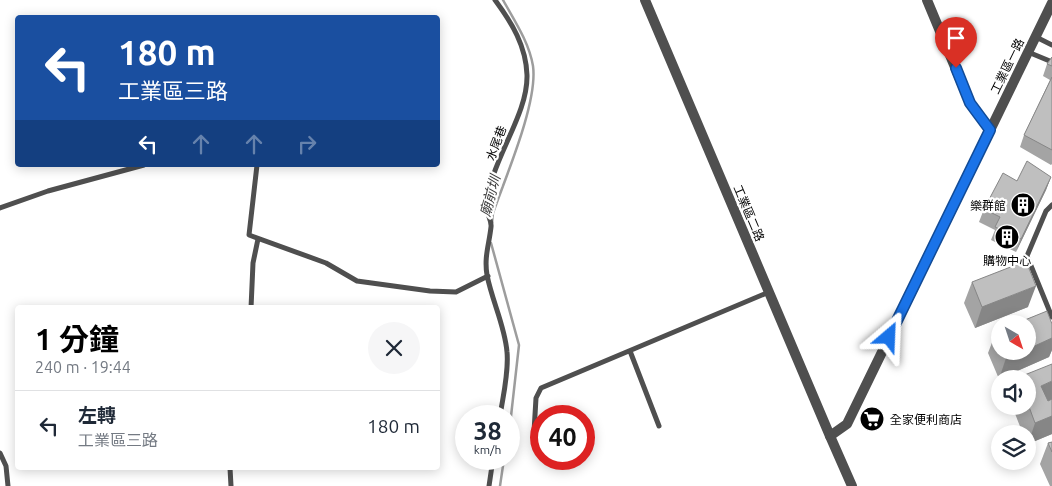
<!DOCTYPE html>
<html lang="zh-TW">
<head>
<meta charset="utf-8">
<style>
  :root { --surface:#fff; --page:#f6f6f7; --text:#1f2937; --muted:#747a83; --line:#e0e1e3; --accent:#000 }
  body { margin:0; font-family:Ubuntu,"Noto Sans TC",sans-serif; background:var(--page); color:var(--text); height:100vh; display:flex; flex-direction:column; font-size:19px; white-space:nowrap }
  * { box-sizing:border-box; margin:0 }
  p { font-size:16px; color:var(--muted) }
  .icon { flex:none; width:28px; height:28px; fill:none; stroke:currentColor; stroke-width:2; stroke-linecap:round; stroke-linejoin:round }
  .map { position:relative; flex:1; overflow:hidden }
  .panel { position:absolute; left:15px; top:305px; width:425px; height:165px; display:flex; flex-direction:column; background:var(--surface); border-radius:5px; box-shadow:0 2px 12px #0003 }
  .panel>* { flex:none }
  .hud { position:absolute; left:15px; top:15px; width:425px; height:152px; border-radius:5px; box-shadow:0 2px 12px #0003; background:#1a4fa0; color:#fff; overflow:hidden }
  .needle { width:32px; rotate:141deg }
  .controls { position:absolute; left:991px; top:315px; display:grid; gap:10px }
  .controls a { display:grid; place-items:center; width:45px; height:45px; border-radius:50%; background:var(--surface); box-shadow:0 2px 12px #0003; font-size:25px }
  .speed { position:absolute; left:455px; top:405px; display:flex; gap:10px; font-size:25px; font-weight:700; text-align:center }
  .speed>* { display:grid; place-content:center; width:65px; height:65px; border-radius:50%; background:var(--surface); box-shadow:0 2px 12px #0003; line-height:1 }
  .speed small { font-size:12px; font-weight:400 }
  .speed .limit { border:8px solid #d22; background:#fff; color:#111 }
  .pin { position:absolute; display:grid; place-items:center; width:42px; height:42px; color:#fff; margin:-51px -21px; border-radius:50% 50% 50% 0; rotate:-45deg; box-shadow:0 0 5px #0007 }
  .pin .icon { rotate:45deg }
  .me { position:absolute; width:55px; margin:-28px; rotate:26deg; stroke-linejoin:round; filter:drop-shadow(0 0 4px #0008) }
  .turn { display:flex; align-items:center; gap:18px; height:105px; padding:0 20px; font-size:22px }
  .turn .icon { width:65px; height:65px; stroke-width:2.5 }
  .turn b { display:block; font-size:35px; line-height:42px }
  .lanes { display:flex; align-items:center; height:48px; padding:0 20px; background:#0003; justify-content:center; gap:25px; direction:ltr }
  .lanes .off { opacity:.35 }
  .round { display:grid; place-items:center; flex:none; width:52px; height:52px; border-radius:26px; background:var(--page) }
  .head { display:flex; align-items:center; justify-content:space-between; height:85px; padding:0 20px }
  h1 { font-size:30px; font-weight:700; line-height:38px; color:var(--accent) }
  ul { padding:0; list-style:none }
  li { display:flex; align-items:center; gap:15px; height:70px; padding:0 20px; border-top:1px solid var(--line) }
  li div { flex:1 }
  li b { display:block; font-size:19px }
  li em { font-style:normal }
  .map>svg:first-child { display:block }
  .lines { fill:none; stroke-linecap:round; stroke-linejoin:round }
  .stream { stroke:#9d9d9d; stroke-width:2.5 }
  .service { stroke:#4f4f4f; stroke-width:5 }
  .minor { stroke:#4f4f4f; stroke-width:10 }
  .tertiary { stroke:#4f4f4f; stroke-width:10 }
  .wall { fill:#a4a4a4 }
  .shaded-wall { fill:#868686 }
  .building { fill:#bfbfbf; stroke:#868686 }
  .route-casing { stroke:#114b97; stroke-width:12 }
  .route { stroke:#1a73e8; stroke-width:9 }
  .labels { text-anchor:middle; dominant-baseline:central; stroke-width:4.5; stroke-linejoin:round; paint-order:stroke }
  .street-label { font-size:12px; fill:#000; stroke:#fff }
  .poi-label { font-size:12px; fill:#000; stroke:#fff; text-anchor:end }
  .water-label { font-size:14px; font-style:italic; fill:#3e3e3e; stroke:#fff }
</style>
</head>
<body>
<div class="map">
<svg width="1052" height="486" viewBox="0 0 1052 486">
  <rect width="100%" height="100%" fill="#fff"/>
  <g class="lines">
    <path class="stream" d="M492 223 493 213C506 176 538 102 533 66 529 42 514 20 503 0
      M491 243 519 345 509 434
      M500 486 504 459"/>
    <path class="service" d="M495 0C512 23 526 46 527 75 528 118 487 164 487 209 487 215 492 221 491 227 489 245 484 257 487 275 492 301 505 326 507 352 509 372 503 396 500 416
      M1036 37 1052 45
      M1028 52 1052 62
      M257 165 249 235 326 263 357 281 430 291 456 292 488 276
      M1052 205 1046 211 1027 256 1052 317
      M0 208 48 191 144 165
      M251 308 253 263 258 239
      M630 351 659 426
      M534 432 536 398 541 388 769 292
      M0 453 6 466 8 486
      M230 468 231 486
      M489 486 493 459"/>
    <path class="minor" d="M645 0 830 436
      M927 0 970 103 990 130"/>
    <path class="tertiary" d="M852 486 830 436 847 424 1052 3"/>
  </g>
  <path class="wall" d="M1052 57V164L1051 165 1020 147 1024 135 1050 80 1043 76 1047 64Z
    M1051 177 1046 190 1016 252 991 240 995 230 979 222 984 209 1017 181Z
    M972 282 1028 307 975 328 964 303Z
    M1052 324V350L1049 357 999 379 988 353 996 332 1000 330V351H1028Z
    M1028 379 1052 399V434L1028 444V434H1023L1012 406H1028Z
    M1052 442V486H1050L1040 464 1048 443Z"/>
  <path class="shaded-wall" d="M1051 177 1046 190 1016 252 1021 239Z
    M1036 286 1028 307 975 328 982 307Z
    M1052 338V350L1049 357 999 379 1006 358 1022 351H1028V349Z
    M1052 381V399L1033 407 1041 386Z
    M1052 416V434L1028 444 1035 423Z"/>
  <path class="building" d="M1052 57V66L1047 64Z
    M1052 77V150L1024 135Z
    M1027 161 1051 177 1021 239 995 227 1000 217 984 209 1003 173 1017 181Z
    M1026 261 1036 286 982 307 972 282Z
    M1047 311 1052 324V338L1028 349V324H1015Z
    M1000 330V342L996 332Z
    M1004 351H1022L1006 358Z
    M1052 364V381L1041 386 1048 401 1052 399V416L1035 423 1028 404V379L1017 378Z
    M1052 442V452L1048 443Z"/>
  <g class="lines">
    <defs>
      <path id="route" d="M889 337 990 130 970 103 956 68"/>
    </defs>
    <use href="#route" class="route-casing"/>
    <use href="#route" class="route"/>
  </g>
  <defs>
    <symbol id="building-disc" viewBox="-11 -11 22 22"><circle r="9.5" fill="#000" stroke="#fff"/><path d="M-4-6H4V6H1V3H-1V6H-4ZM-2.5-4.3h1.7v1.8h-1.7ZM.8-4.3h1.7v1.8H.8ZM-2.5-1h1.7V.8h-1.7ZM.8-1h1.7V.8H.8Z" fill="#fff"/></symbol>
    <symbol id="supermarket-disc" viewBox="-11 -11 22 22"><circle r="9.5" fill="#000" stroke="#fff"/><path d="M-6-5.5h2.5l.6 2H6L4.5 2H-2.5L-4.4-4H-6ZM-1.5 3.2a1.3 1.3 0 1 0 .1 0ZM3 3.2a1.3 1.3 0 1 0 .1 0Z" fill="#fff"/></symbol>
  </defs>
  <g fill-rule="evenodd">
    <use href="#building-disc" x="1009" y="191" width="28" height="28"/>
    <use href="#building-disc" x="993" y="223" width="28" height="28"/>
    <use href="#supermarket-disc" x="858" y="405" width="28" height="28"/>
  </g>
  <g class="labels">
    <g class="street-label">
      <text transform="translate(1007 66) rotate(-64)">工業區一路</text>
      <text transform="translate(496 143) rotate(-69)">水尾巷</text>
      <text transform="translate(749 213) rotate(67)">工業區二路</text>
    </g>
    <g class="poi-label">
      <text x="1006" y="205">樂群館</text>
      <text x="1007" y="260" text-anchor="middle">購物中心</text>
      <text x="890" y="419" text-anchor="start">全家便利商店</text>
    </g>
    <g class="water-label">
      <text transform="translate(490 196) rotate(-75)">廟前圳</text>
    </g>
  </g>
</svg>
<div class="controls">
<a><svg class="needle" viewBox="-14 -14 28 28"><path d="M0-13l5 13h-10z" fill="#e53935"/><path d="M0 13l5-13h-10z" fill="#747a83"/></svg></a>
<a><svg class="icon" aria-label="sound" viewBox="0 0 24 24"><path d="M4 9h4l5-4v14l-5-4H4zM17 9q2 3 0 6"/></svg></a>
<a><svg class="icon" aria-label="layers" viewBox="0 0 24 24"><path d="M12 4l9 5-9 5-9-5zM3 14l9 5 9-5"/></svg></a>
</div>
<div class="speed"><div>38<small>km/h</small></div><div class="limit">40</div></div>
<div class="pin" style="left:956px;top:68px;background:#d93025"><svg class="icon" aria-label="arrive" viewBox="0 0 24 24"><path d="M6 21V4h12l-3 4 3 4H6"/></svg></div>
<svg class="me" style="left:889px;top:337px" viewBox="-20 -20 40 40"><path d="M0-17L14 15 0 8-14 15z" fill="#1a73e8" stroke="#fff" stroke-width="4"/></svg>
<div class="hud">
<div class="turn"><svg class="icon" aria-label="left" viewBox="0 0 24 24"><path d="M17 20v-9H6M10 6l-5 5 5 5"/></svg><div><b>180 m</b>工業區三路</div></div>
<div class="lanes"><svg class="icon" aria-label="left" viewBox="0 0 24 24"><path d="M17 20v-9H6M10 6l-5 5 5 5"/></svg><svg class="icon off" aria-label="ahead" viewBox="0 0 24 24"><path d="M12 20V5M6 11l6-6 6 6"/></svg><svg class="icon off" aria-label="ahead" viewBox="0 0 24 24"><path d="M12 20V5M6 11l6-6 6 6"/></svg><svg class="icon off" aria-label="right" viewBox="0 0 24 24"><path d="M7 20v-9h11M14 6l5 5-5 5"/></svg></div>
</div>
<section class="panel">
<div class="head"><div><h1>1 分鐘</h1><p>240 m · 19:44</p></div><a class="round"><svg class="icon" aria-label="close" viewBox="0 0 24 24"><path d="M6 6l12 12M18 6L6 18"/></svg></a></div>
<ul>
<li><svg class="icon" aria-label="left" viewBox="0 0 24 24"><path d="M17 20v-9H6M10 6l-5 5 5 5"/></svg><div><b>左轉</b><p>工業區三路</p></div><em>180 m</em></li>
</ul>
</section>
</div>
</body>
</html>
